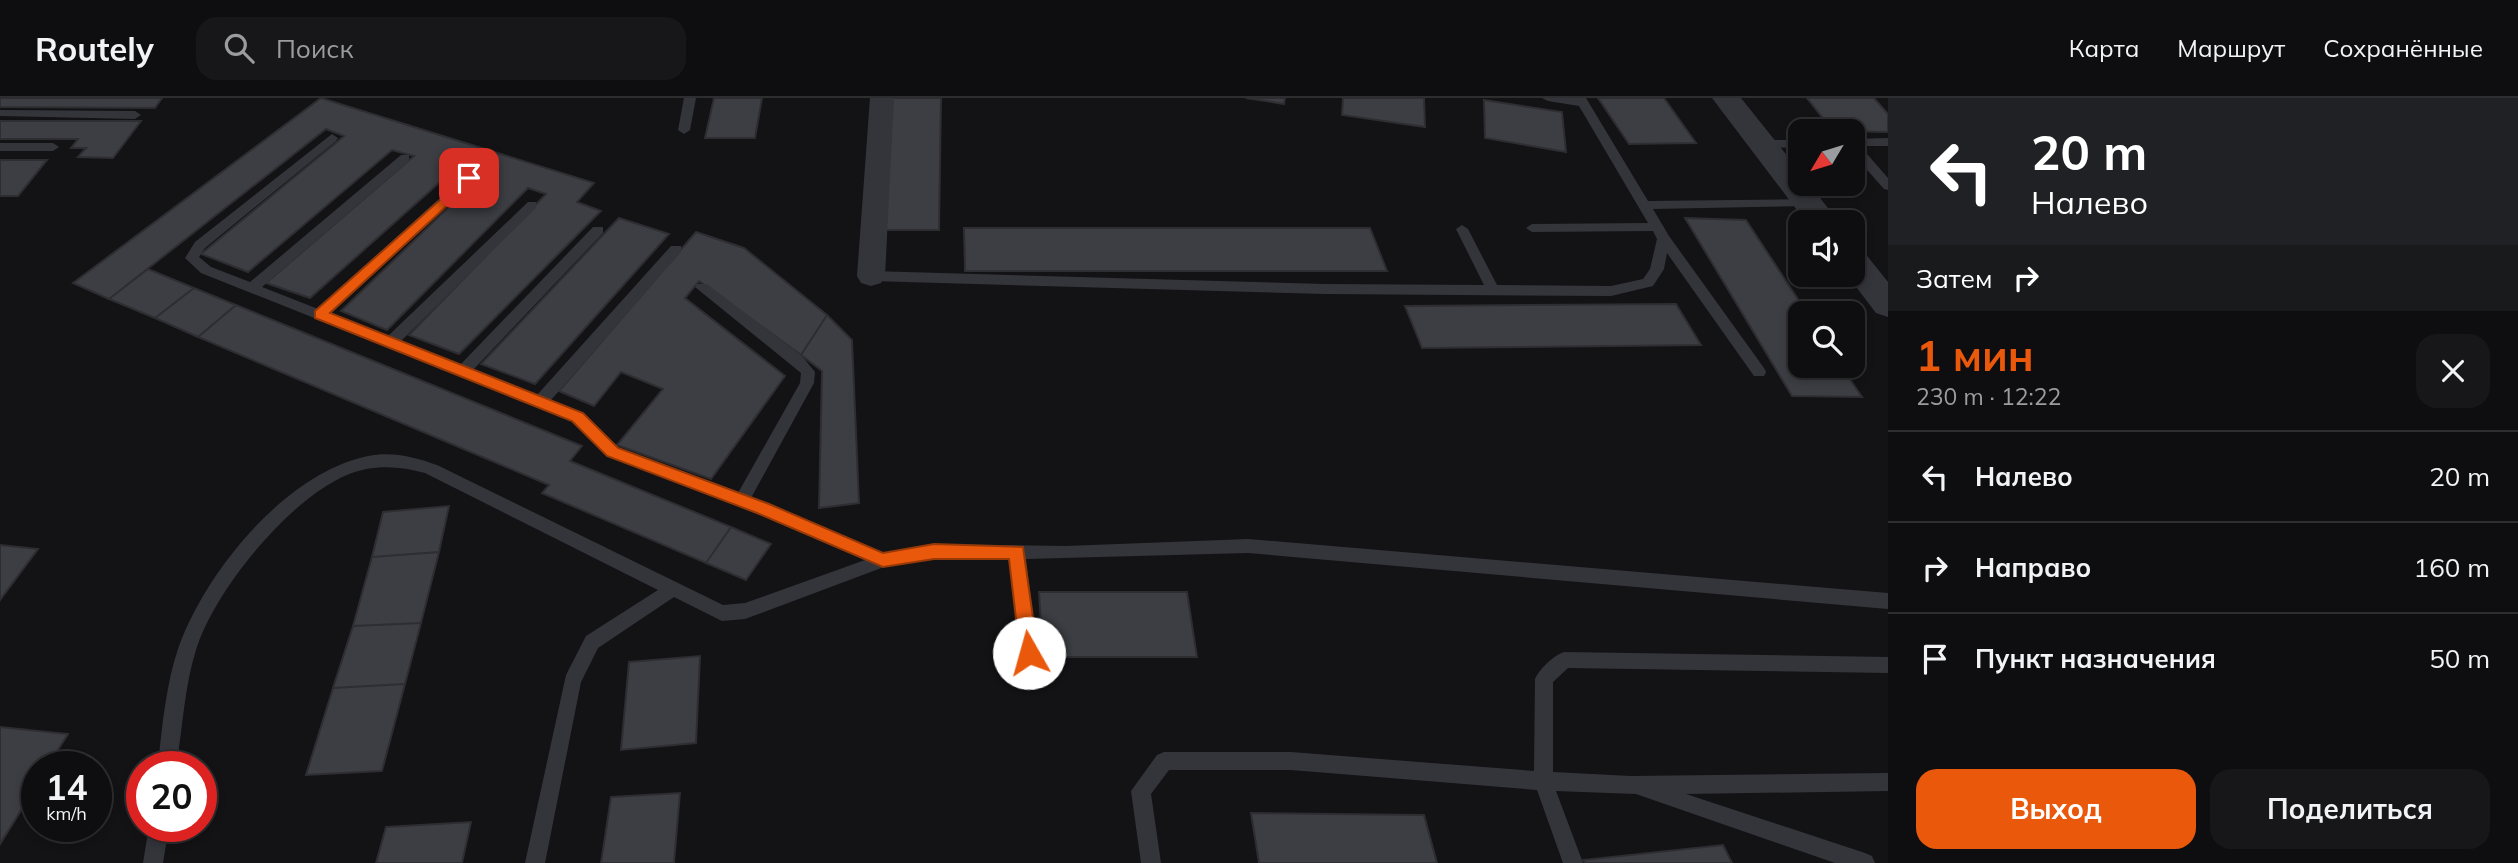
<!DOCTYPE html>
<html lang="ru">
<head>
<meta charset="utf-8">
<style>
  :root { --surface:#0e0e10; --page:#171719; --text:#f1f3f6; --muted:#9b9c9f; --line:#2e2e30; --accent:#ea580c }
  body { margin:0; font-family:Mulish,sans-serif; background:var(--page); color:var(--text); height:100vh; display:flex; flex-direction:column; font-size:26px; white-space:nowrap }
  * { box-sizing:border-box; margin:0 }
  p { font-size:23px; color:var(--muted) }
  .icon { flex:none; width:38px; height:38px; fill:none; stroke:currentColor; stroke-width:2; stroke-linecap:round; stroke-linejoin:round }
  .map { position:relative; flex:1; overflow:hidden }
  .panel { display:flex; flex-direction:column; background:var(--surface); width:630px }
  .panel>* { flex:none }
  .banner { background:#202124; color:#fff; overflow:hidden }
  .needle { width:46px; rotate:232deg }
  .tools { position:absolute; left:1788px; top:21px; display:grid; gap:14px }
  .tools a { display:grid; place-items:center; width:77px; height:77px; border-radius:14px; background:var(--surface); box-shadow:0 4px 10px #0003,0 0 0 2px var(--line); font-size:35px }
  .speed { position:absolute; left:21px; top:653px; display:flex; gap:14px; font-size:35px; font-weight:700; text-align:center }
  .speed>* { display:grid; place-content:center; width:91px; height:91px; border-radius:50%; background:var(--surface); box-shadow:0 4px 10px #0003,0 0 0 2px var(--line); line-height:1 }
  .speed small { font-size:18px; font-weight:400 }
  .speed .limit { border:10px solid #d22; background:#fff; color:#111 }
  .pin { position:absolute; display:grid; place-items:center; width:60px; height:60px; color:#fff; margin:-30px; border-radius:14px; box-shadow:0 4px 10px #0006 }
  .me { position:absolute; width:77px; margin:-38px; rotate:353deg; stroke-linejoin:round; filter:drop-shadow(0 0 5px #0008) }
  .turn { display:flex; align-items:center; gap:24px; height:147px; padding:0 28px; font-size:32px }
  .turn .icon { width:91px; height:91px; stroke-width:2.5 }
  .turn b { display:block; font-size:49px; line-height:60px }
  .then { display:flex; align-items:center; height:66px; padding:0 28px; background:#0003; gap:14px; font-size:26px }
  .round { display:grid; place-items:center; flex:none; width:74px; height:74px; border-radius:21px; background:var(--page) }
  .summary { display:flex; align-items:center; justify-content:space-between; height:119px; padding:0 28px }
  h1 { font-size:42px; font-weight:700; line-height:52px; color:var(--accent) }
  .cta { display:flex; gap:14px; margin-top:auto; padding:14px 28px }
  .cta a { flex:1; height:80px; border-radius:21px; background:var(--accent); color:#fff; font-size:28px; font-weight:700; line-height:80px; text-align:center }
  .cta a+a { background:var(--page); color:var(--text) }
  ul { padding:0; list-style:none }
  li { display:flex; align-items:center; gap:21px; height:91px; padding:0 28px; border-top:2px solid var(--line) }
  li div { flex:1 }
  li b { display:block; font-size:26px }
  li em { font-style:normal }
  header { display:flex; align-items:center; gap:42px; box-sizing:border-box; height:98px; padding:0 35px; background:var(--surface); border-bottom:2px solid var(--line) }
  header strong { font-size:33px }
  nav { display:flex; gap:38px; margin-inline-start:auto; font-size:24px }
  .search { width:490px; height:63px; background:var(--page); display:flex; align-items:center; gap:18px; box-sizing:border-box; padding:0 24px; border-radius:21px; color:var(--muted); font-size:26px }
  main { display:flex; flex:1; min-height:0 }
  .map>svg:first-child { display:block }
  .building { fill:#3d3e43; stroke:#2d2d32; stroke-width:2 }
  .lines { fill:none; stroke-linecap:round; stroke-linejoin:round }
  .service { fill:#34353b; fill-rule:evenodd }
  .minor { fill:#34353b; fill-rule:evenodd }
  .tertiary { fill:#34353b; fill-rule:evenodd }
  .route { fill:#ea580c; stroke:#983908; stroke-width:2 }
</style>
</head>
<body>
<header>
<strong>Routely</strong>
<div class="search"><svg class="icon" aria-label="search" viewBox="0 0 24 24"><circle cx="10" cy="10" r="6"/><path d="M15 15l6 6"/></svg>Поиск</div>
<nav><a>Карта</a><a>Маршрут</a><a>Сохранённые</a></nav>
</header>
<main>
<div class="map">
<svg width="1888" height="765" viewBox="0 0 1888 765">
  <rect width="100%" height="100%" fill="#131315"/>
  <path class="building" d="M0 0H162L155 10 0 9Z
    M321 0 594 85 577 104 601 113 459 256 409 237 546 96 528 90 387 232 341 213 483 76 458 68 310 200 266 185 414 58 392 52 248 174 201 156 344 38 326 31 109 201 73 185Z
    M714 0H762L755 40H705Z
    M891 0H941L939 132H883Z
    M1246 0H1285L1284 6Z
    M1343 0H1424L1425 29 1342 17Z
    M1598 0H1664L1696 45 1629 46Z
    M1807 0H1874L1888 16V34L1833 33Z
    M1484 2 1562 14 1566 54 1485 40Z
    M0 23H141L113 60 78 59 86 50H71L78 41H0Z
    M0 62H47L18 98H0Z
    M619 120 669 136 535 286 481 266Z
    M1685 120 1746 122 1807 215H1801V268H1841L1862 299 1792 298Z
    M964 130H1370L1387 173H965Z
    M696 134 744 150 827 217 801 257 699 183 685 200 785 278 711 381 617 347 663 291 621 274 594 308 559 293Z
    M148 171 194 190 155 220 109 201Z
    M194 190 236 207 198 239 155 220Z
    M1676 206 1701 247 1422 250 1405 208Z
    M236 207 582 348 570 363 731 429 706 465 542 395 549 387 198 239Z
    M827 217 852 242 859 405 819 410 822 273 801 257Z
    M449 408 439 454 372 459 383 414Z
    M731 429 771 446 746 482 706 465Z
    M0 447 38 451 0 502Z
    M439 454 421 525 353 528 372 459Z
    M1039 494H1187L1197 559H1043Z
    M421 525 405 586 333 590 353 528Z
    M700 558 696 645 621 652 629 564Z
    M405 586 382 673 306 677 333 590Z
    M0 629 68 636 48 668H37V687L0 746Z
    M680 695 674 765H601L611 699Z
    M1251 715 1424 717 1437 765H1259Z
    M471 724 462 765H376L386 729Z
    M1723 747 1732 765H1585L1583 762Z"/>
  <g class="lines">
    <path class="service" d="M684 0H696L690 32 684 36 678 32Z
      M1542 0H1586L1648 103 1811 101 1813 104 1807 108 1653 111 1669 138 1764 270 1766 274 1764 278H1754L1667 155 1664 171 1653 188 1611 198 1325 196 871 183 864 178 871 173 1325 186 1484 187 1456 131 1462 127 1468 131 1497 187 1611 188 1643 181 1650 171 1657 141 1653 133 1532 134 1526 130 1532 126 1648 125 1579 8 1548 3Z
      M0 12 135 13 141 17 135 21 0 18Z
      M332 36 338 40 336 43 205 150 199 159 211 169 250 184 401 57H409V63L262 189 318 211 465 77H473V83L330 216 388 238 528 104H536V110L401 243 460 267 593 129H603V135L473 272 537 297 671 148H681V154L551 302 583 315 618 350 738 395 800 285 801 275 695 189 697 186H707L802 258 815 274 814 285 751 400 884 455 934 446 1066 448 1248 441 1888 495V511L1248 455 1026 461 1038 555 1035 561 1029 563 1023 561 1020 555 1010 461 934 460 884 469 745 521 722 523 674 499 598 550 581 584 545 765H525L566 577 586 538 658 492 425 375C400 368 372 366 347 377 289 401 214 493 196 552 184 590 183 630 176 668H158C162 629 166 585 179 548 207 472 286 375 368 358 391 353 415 359 437 367L723 507 745 505 865 462 786 427 608 358 573 323 201 175 185 160 195 144Z
      M1888 40V48H1860L1888 80V92L1884 91 1853 56V41Z
      M1761 42H1801V50L1757 49 1755 46Z
      M0 45H53L59 49 53 53H0Z
      M1564 554 1888 559V575L1568 570 1553 584V674L1631 678 1888 675V693L1686 696 1865 755 1872 758 1875 765H1835L1636 696 1556 693 1583 765H1563L1537 692 1291 672H1169L1151 696 1161 765H1141L1131 693 1157 657 1164 654H1291L1534 673 1535 581C1540 570 1553 558 1564 554Z
      M149 728H169L163 765H143Z"/>
    <path class="minor" d="M870 0H894L885 178 881 185 871 188 861 185 857 178Z"/>
    <path class="tertiary" d="M1712 0H1741L1801 75V86H1809L1839 124H1806Z
      M1853 151 1864 154 1888 184V219L1876 215 1847 177H1853Z"/>
  </g>
  <path class="route" d="M469 76 474 77V83L330 215 583 315 618 350 769 406 883 455 934 446 1023 449 1038 555 1035 560 1029 563 1023 560 1020 555 1009 461H934L883 469 757 415 607 358 572 323 315 220V213Z"/>
</svg>
<div class="tools">
<a><svg class="needle" viewBox="-14 -14 28 28"><path d="M0-13l5 13h-10z" fill="#e53935"/><path d="M0 13l5-13h-10z" fill="#9b9c9f"/></svg></a>
<a><svg class="icon" aria-label="sound" viewBox="0 0 24 24"><path d="M4 9h4l5-4v14l-5-4H4zM17 9q2 3 0 6"/></svg></a>
<a><svg class="icon" aria-label="search" viewBox="0 0 24 24"><circle cx="10" cy="10" r="6"/><path d="M15 15l6 6"/></svg></a>
</div>
<div class="speed"><div>14<small>km/h</small></div><div class="limit">20</div></div>
<div class="pin" style="left:469px;top:80px;background:#d93025"><svg class="icon" aria-label="arrive" viewBox="0 0 24 24"><path d="M6 21V4h12l-3 4 3 4H6"/></svg></div>
<svg class="me" style="left:1029px;top:555px" viewBox="-20 -20 40 40"><circle r="19" fill="#fff"/><path d="M0-13L10 11 0 6-10 11z" fill="#ea580c"/></svg>
</div>
<section class="panel">
<div class="banner">
<div class="turn"><svg class="icon" aria-label="left" viewBox="0 0 24 24"><path d="M17 20v-9H6M10 6l-5 5 5 5"/></svg><div><b>20 m</b>Налево</div></div>
<div class="then">Затем<svg class="icon" aria-label="right" viewBox="0 0 24 24"><path d="M7 20v-9h11M14 6l5 5-5 5"/></svg></div>
</div>
<div class="summary"><div><h1>1 мин</h1><p>230 m · 12:22</p></div><a class="round"><svg class="icon" aria-label="close" viewBox="0 0 24 24"><path d="M6 6l12 12M18 6L6 18"/></svg></a></div>
<ul>
<li><svg class="icon" aria-label="left" viewBox="0 0 24 24"><path d="M17 20v-9H6M10 6l-5 5 5 5"/></svg><div><b>Налево</b></div><em>20 m</em></li>
<li><svg class="icon" aria-label="right" viewBox="0 0 24 24"><path d="M7 20v-9h11M14 6l5 5-5 5"/></svg><div><b>Направо</b></div><em>160 m</em></li>
<li><svg class="icon" aria-label="arrive" viewBox="0 0 24 24"><path d="M6 21V4h12l-3 4 3 4H6"/></svg><div><b>Пункт назначения</b></div><em>50 m</em></li>
</ul>
<div class="cta"><a>Выход</a><a>Поделиться</a></div>
</section>
</main>
</body>
</html>
